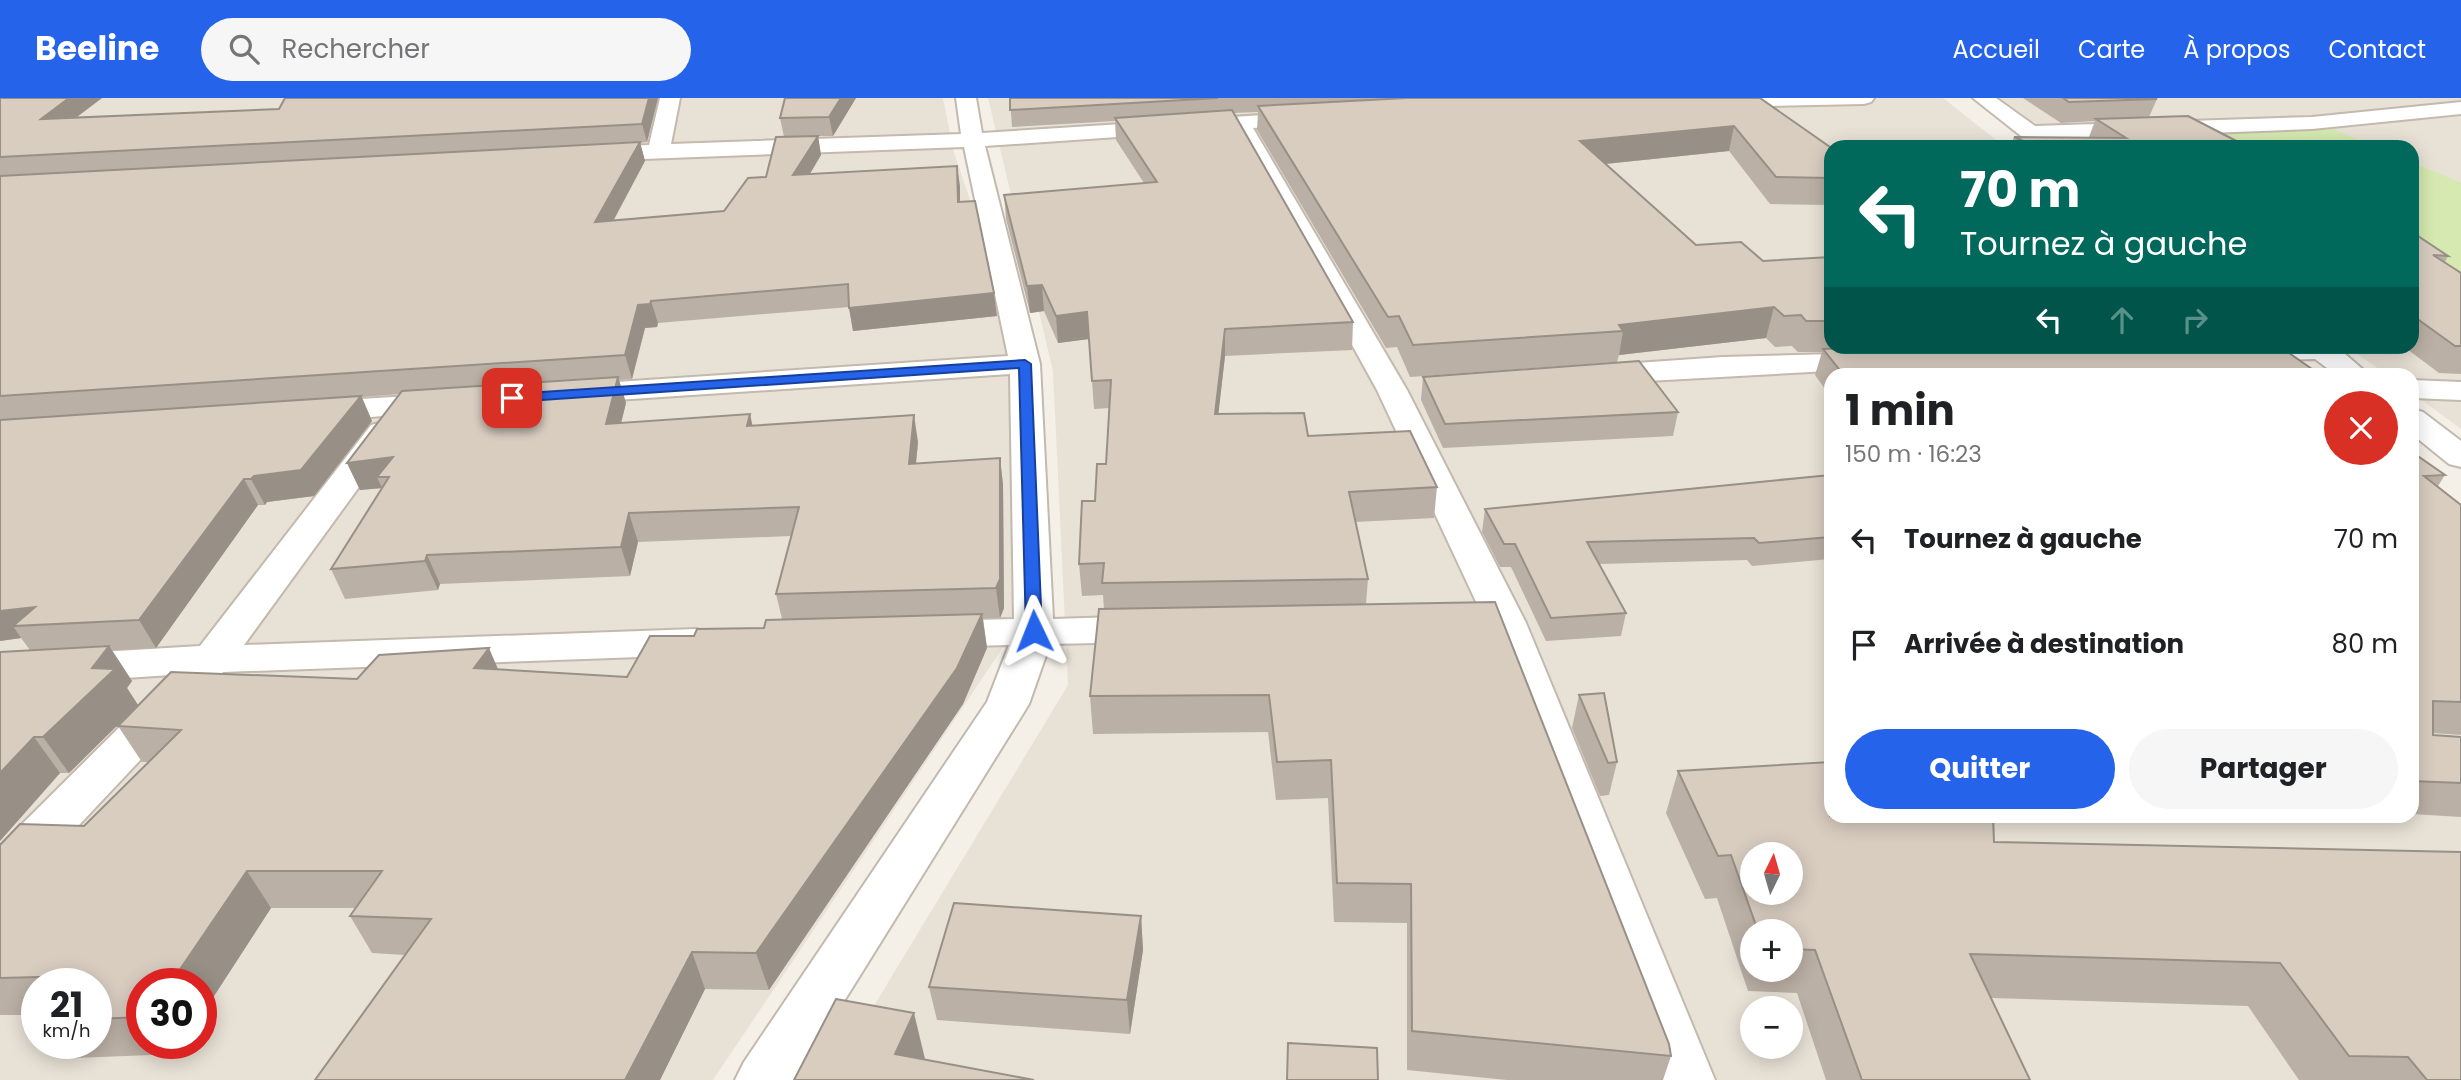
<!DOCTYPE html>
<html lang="fr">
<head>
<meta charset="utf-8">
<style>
  :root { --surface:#fff; --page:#f6f6f6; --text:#202124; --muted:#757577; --accent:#2563eb }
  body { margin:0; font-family:Poppins,sans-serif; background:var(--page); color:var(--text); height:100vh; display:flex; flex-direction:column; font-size:26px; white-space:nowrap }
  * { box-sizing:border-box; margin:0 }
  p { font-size:23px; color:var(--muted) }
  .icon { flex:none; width:38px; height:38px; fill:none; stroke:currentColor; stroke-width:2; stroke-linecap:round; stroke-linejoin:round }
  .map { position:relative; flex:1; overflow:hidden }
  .drawer { position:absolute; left:1824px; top:270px; width:595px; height:455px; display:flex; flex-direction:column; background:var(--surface); border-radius:21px; box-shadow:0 4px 18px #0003 }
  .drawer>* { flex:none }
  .hud { position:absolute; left:1824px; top:42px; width:595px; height:214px; border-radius:21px; box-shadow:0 4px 18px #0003; background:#00695c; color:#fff; overflow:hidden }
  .needle { width:46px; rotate:5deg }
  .fabs { position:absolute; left:1740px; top:744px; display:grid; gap:14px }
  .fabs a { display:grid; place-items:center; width:63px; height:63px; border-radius:50%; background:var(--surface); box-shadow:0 4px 18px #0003; font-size:35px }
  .speed { position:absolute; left:21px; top:870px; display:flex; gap:14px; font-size:35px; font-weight:700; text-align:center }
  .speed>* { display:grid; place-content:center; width:91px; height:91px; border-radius:50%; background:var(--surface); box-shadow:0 4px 18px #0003; line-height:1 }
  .speed small { font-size:18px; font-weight:400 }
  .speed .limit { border:10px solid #d22; background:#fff; color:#111 }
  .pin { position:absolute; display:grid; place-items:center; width:60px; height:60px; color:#fff; margin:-30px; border-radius:14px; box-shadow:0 4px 10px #0006 }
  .me { position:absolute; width:77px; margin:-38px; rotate:358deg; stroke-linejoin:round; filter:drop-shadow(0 0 5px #0008) }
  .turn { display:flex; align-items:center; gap:24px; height:147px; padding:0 21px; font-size:32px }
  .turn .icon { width:91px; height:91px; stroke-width:2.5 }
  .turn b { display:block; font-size:49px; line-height:60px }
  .lanes { display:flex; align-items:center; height:66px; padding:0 21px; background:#0003; justify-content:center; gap:35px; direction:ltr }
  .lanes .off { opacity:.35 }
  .round { display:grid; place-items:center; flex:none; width:74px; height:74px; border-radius:37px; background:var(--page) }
  .overview { display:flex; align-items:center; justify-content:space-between; height:119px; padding:0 21px }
  h1 { font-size:42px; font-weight:700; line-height:52px }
  .primary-button { display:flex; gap:14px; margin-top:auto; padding:14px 21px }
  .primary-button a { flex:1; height:80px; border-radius:42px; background:var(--accent); color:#fff; font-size:28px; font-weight:700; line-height:80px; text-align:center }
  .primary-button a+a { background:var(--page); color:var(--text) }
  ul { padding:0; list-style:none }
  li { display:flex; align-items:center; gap:21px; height:105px; padding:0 21px }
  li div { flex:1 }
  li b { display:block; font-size:26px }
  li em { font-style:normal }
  header { display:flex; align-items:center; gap:42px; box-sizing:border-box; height:98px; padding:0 35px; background:var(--accent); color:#fff }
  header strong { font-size:33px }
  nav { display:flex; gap:38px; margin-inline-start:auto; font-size:24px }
  .search { width:490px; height:63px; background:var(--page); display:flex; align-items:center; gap:18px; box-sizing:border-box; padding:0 24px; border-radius:38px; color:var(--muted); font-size:26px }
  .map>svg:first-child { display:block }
  .residential { fill:#e8e1d6; fill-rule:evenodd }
  .green { fill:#d5e9b0 }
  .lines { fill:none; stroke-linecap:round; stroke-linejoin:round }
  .minor-casing { stroke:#c3b9ad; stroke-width:4 }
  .minor { fill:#fff; fill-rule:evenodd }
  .wall { fill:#bbb0a5; fill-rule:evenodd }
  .shaded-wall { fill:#989086 }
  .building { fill:#d9cdc0; stroke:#989086; stroke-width:2; fill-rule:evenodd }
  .route { fill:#2563eb; stroke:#184099; stroke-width:2 }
</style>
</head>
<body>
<header>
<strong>Beeline</strong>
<div class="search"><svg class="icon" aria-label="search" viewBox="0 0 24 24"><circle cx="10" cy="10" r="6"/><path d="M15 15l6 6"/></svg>Rechercher</div>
<nav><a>Accueil</a><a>Carte</a><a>À propos</a><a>Contact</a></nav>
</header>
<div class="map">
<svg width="2461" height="982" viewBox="0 0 2461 982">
  <rect width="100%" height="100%" fill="#f4f0e8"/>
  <path class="residential" d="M0 0H943L954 55 1010 218 1024 518 713 982H0ZM37 886H96V945H37ZM142 886H201V945H142Z
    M988 0H1943L2005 49H1830V718H2412V367L2461 407V982H829L1068 587 1053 273ZM1752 756H1790V794H1752ZM1752 833H1790V872H1752ZM1752 910H1790V948H1752Z
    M2000 0H2461V331L2412 295V276H2386L2347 249 2412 248V49H2068Z"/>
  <path class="green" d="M2326 28 2375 49H2200L2184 39Z
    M2412 64 2461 85V219L2412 187Z"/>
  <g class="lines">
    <defs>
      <path id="minor" d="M660 0H680L671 46 961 36 956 0H976L982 35 1309 14 1316 16 1319 20 1316 24 1309 26 1253 30 1407 292 1526 525 1715 982H1657L1486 525 1377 292 1233 31 985 48 1040 266 1053 521 1147 518 1161 522 1167 531 1161 540 1147 544 1050 546 1029 606 795 982H735L744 964 987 604 1009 547 931 549 917 545 911 536 917 527 931 523 1014 521 1010 276 571 305 560 303 555 296 560 289 571 287 1008 258 964 49 590 63 582 61 579 56 582 51 590 49 649 47Z
        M1704 0H1874L1871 4 1864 6 1712 9 1705 7 1702 3Z
        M1973 0H1996L2035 28 2312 19 2461 4V16L2312 31 2051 41 2060 49H2035Z
        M2222 248H2336L2368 276H2335L2315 261 2233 263 2223 260 2218 254Z
        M1872 255 1883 258 1887 264 1883 270 1593 286 1582 283 1578 277 1582 271 1593 268 1723 259Z
        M2412 282 2461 284V302L2412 300Z
        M441 296 452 298 457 305 452 312 313 324 302 321 297 314 302 307 313 304Z
        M2412 311 2423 314 2461 343V369L2449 366 2412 336Z
        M383 324 395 327 399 334 244 547 696 531 710 535 716 544 710 553 696 557 223 574 17 793 0 798V748L172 577 0 588V560L200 548 371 327Z"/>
    </defs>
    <use href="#minor" class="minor-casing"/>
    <use href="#minor" class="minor"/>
  </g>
  <path class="wall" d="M0 0H102L77 19 279 11 285 0H658L647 44 640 45 645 63 614 122 724 113 766 79 784 39 780 20 856 0 833 38H818L821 57 810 76 960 88V104L997 218 853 233 849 209 658 225 657 229 645 230 632 281 619 282 626 305 621 325 753 328 918 344 916 366 1000 360 1003 387 1004 510 1000 520H983L987 550 963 606 769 892 705 891 660 982H315L405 857 372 855 350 818 356 810H271L201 918V886H142V945H184L177 956 74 960 61 945H96V886H37V917H0V747L84 728 149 664H142L118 628 357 581 498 571 627 579 694 538 764 530 782 521 776 496 791 438 638 444 630 478 440 486 438 492 345 501 331 471 382 390 360 392 347 365 400 296 362 299 372 323 314 398 267 404 265 407H258L156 550 112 552 132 583 127 590 138 607 69 675H60L0 743 30 552 21 540 0 543Z
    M1010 0H1760L1830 80V107L1770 106 1729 53 1605 66 1696 147 1763 163 1830 159V248H2279L2319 276H1830V298L1815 277 1822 254H1798L1792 248 1775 249 1766 240 1619 257 1617 264 1410 279 1397 249 1386 250 1257 32 1258 14 1233 15 1353 224 1352 252 1225 258 1218 316 1308 338 1437 389 1434 420 1355 424 1368 481 1366 506 1671 958 1663 982H1507L1407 972V825L1334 824 1328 700 1276 702 1268 634 1093 636 1090 598 1104 511 1103 497 1082 498 1079 466 1106 366 1109 310 1094 311 1089 241 1058 245 1044 213 1030 215 1006 121 1004 97 1144 85 1116 42 1115 23 1012 29Z
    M2023 0H2155L2157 1 2149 19 2248 49H2010L2014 39H2089L2095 23 2061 25Z
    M2412 134 2448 158 2445 164 2461 175V276L2439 275 2403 248H2412Z
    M1423 279 1678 314 1673 338 1443 350 1421 302Z
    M1830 337V461L1752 468 1747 462 1599 466 1626 515 1621 538 1546 543 1511 469H1500L1482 434 1485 411 1825 377 1824 359Z
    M2412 354 2445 377 2438 388 2461 407V637L2433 635V637L2461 639V719L2412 716Z
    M1579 597 1617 664 1609 697 1600 698 1572 630Z
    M1678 673 1994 744 2461 754V982H2299L2248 908 1991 900 2030 982H1826L1797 895 1748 893 1717 800 1705 801 1666 715ZM1752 833H1790V872H1752Z
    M1141 818 1143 852 1130 936 937 922 929 889Z"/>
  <path class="shaded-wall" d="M69 0H102L50 39 41 21Z
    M649 0H658L647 44 642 26Z
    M841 0H856L833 38 829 19Z
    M1734 28 1729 53 1576 69 1580 43Z
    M818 38 821 57 797 97 793 77Z
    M640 44 645 63 601 145 595 124Z
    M957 68 960 88V125L958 104Z
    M1042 187 1044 213 1030 215 1027 188Z
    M994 195 997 218 853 233 849 210Z
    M651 203 658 225 657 229 645 230 632 281 625 257 638 207Z
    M1774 209 1766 240 1619 257 1623 233 1619 227Z
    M1087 214 1089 241 1058 245 1056 218Z
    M1225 231V258L1215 346V316Z
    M618 279 626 305 614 353 606 326Z
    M361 298 372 323 314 398 267 404 265 407 251 381 254 378Z
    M750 316 756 343 747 328Z
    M914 317 918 344 913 394 909 366Z
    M393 359 377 379 382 390 360 392 347 365Z
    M1000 360 1003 387 1004 510 1000 520 996 490Z
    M244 381 258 407 156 550 139 522Z
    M629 415 638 444 630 478 621 449Z
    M427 457 440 486 438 492 425 463Z
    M35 509 13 528 21 540 0 543V513Z
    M982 516 987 550 963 606 769 892 756 855Z
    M109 548 132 583 127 590 138 607 69 675 43 639Z
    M489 550 504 585 474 570Z
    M34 639 60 675 0 743V675Z
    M247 773 271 810 201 918V886H170Z
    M1141 818 1143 852 1130 936 1127 902Z
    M692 854 705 891 660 982H625Z
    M914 915 925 961 895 956Z
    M168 945H184L177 956Z"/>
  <path class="building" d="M0 0H69L41 21 279 11 285 0H649L642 26 0 59Z
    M785 0H841L829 19 780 20Z
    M1010 0H1218L1010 12Z
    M1407 0H1760L1830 49V80L1776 79 1734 28 1580 43 1696 147 1741 144 1763 163 1830 159V223H1806L1801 217 1784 218 1774 209 1619 227 1623 233 1413 247 1399 218 1388 219 1258 8Z
    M2063 0H2155L2157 1 2069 4Z
    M1232 12 1353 224 1225 231 1215 316 1304 315 1308 338 1410 333 1437 389 1349 394 1368 481 1102 485 1104 465 1079 466 1082 403H1095L1097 366H1106L1111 282 1092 283 1087 214 1056 218 1042 187 1027 188 1004 97 1157 84 1115 20Z
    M2188 18 2248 49H2038L2014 39 2126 40 2096 21Z
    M818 38 793 77 957 68 958 104 975 103 994 195 849 210 848 186 651 203 650 206 638 207 625 257 0 298V78L640 44 595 124 724 113 748 80 766 79 776 39Z
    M2412 134 2448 158 2433 157 2461 175V248H2455L2412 217Z
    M1911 248H2279L2319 276H1843L1823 251Z
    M1639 263 1678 314 1445 326 1423 279Z
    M618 279 606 326 750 316 747 328 914 317 909 366 1000 360V481L996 490 776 496 799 409 629 415 621 449 427 457 425 463 331 471 389 379H377L393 359 347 365 402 293Z
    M361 298 301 372 254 378 251 381H244L139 522 13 528 35 509 0 513V322Z
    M2412 354 2445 377 2424 378 2461 407V604L2433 603V637L2461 639V685L2412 683Z
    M1830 377V439L1759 445 1754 440 1587 444 1626 515 1551 520 1515 446H1504L1485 411Z
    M1495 504 1669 946 1671 958 1412 933 1411 786 1337 785 1331 662 1277 664 1269 597 1090 598 1099 511Z
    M982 516 957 570 756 855 692 854 625 982H315L431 821 350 818 382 773H247L170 886H142V919L96 921V886H71L76 878 0 880V747L20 726 84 728 181 632 118 628 171 574 357 581 379 557 489 550 474 570 627 579 650 538H694L697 531 764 530 766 522Z
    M109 548 92 570 115 571 43 639H34L0 675V554Z
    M1604 595 1617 664 1608 665 1579 597Z
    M1830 664V718H1993L1994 744 2461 754V982H2427L2408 959 2349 958 2280 865 1970 856 2030 982H1862L1815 852 1790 851V833H1758L1731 757 1718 758 1678 673ZM1752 756H1790V794H1752Z
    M954 805 1141 818 1127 902 929 889Z
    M836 901 914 915 895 956 1034 982H794Z
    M1288 945 1377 950 1378 982H1287Z"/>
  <path class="route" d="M1025 262 1031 266 1042 533 1034 538 1026 533 1019 270 512 304 505 300 512 296Z"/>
</svg>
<div class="fabs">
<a><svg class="needle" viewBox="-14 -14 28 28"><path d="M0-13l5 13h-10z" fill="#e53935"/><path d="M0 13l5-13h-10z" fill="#757577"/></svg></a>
<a>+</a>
<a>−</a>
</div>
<div class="speed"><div>21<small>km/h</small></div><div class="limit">30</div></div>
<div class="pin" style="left:512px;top:300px;background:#d93025"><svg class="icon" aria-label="arrive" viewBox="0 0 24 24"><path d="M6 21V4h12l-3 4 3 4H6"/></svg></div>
<svg class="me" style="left:1034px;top:533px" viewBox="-20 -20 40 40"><path d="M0-17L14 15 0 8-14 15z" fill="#2563eb" stroke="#fff" stroke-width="4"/></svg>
<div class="hud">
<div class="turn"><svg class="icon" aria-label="left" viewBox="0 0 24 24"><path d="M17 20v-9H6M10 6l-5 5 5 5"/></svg><div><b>70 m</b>Tournez à gauche</div></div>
<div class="lanes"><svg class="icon" aria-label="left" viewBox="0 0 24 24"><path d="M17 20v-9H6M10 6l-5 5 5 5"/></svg><svg class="icon off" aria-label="ahead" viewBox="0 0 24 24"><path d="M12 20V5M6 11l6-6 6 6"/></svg><svg class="icon off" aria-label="right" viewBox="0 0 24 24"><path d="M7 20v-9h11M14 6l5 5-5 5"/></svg></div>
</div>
<section class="drawer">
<div class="overview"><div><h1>1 min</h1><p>150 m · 16:23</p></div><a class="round" style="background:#d93025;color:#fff"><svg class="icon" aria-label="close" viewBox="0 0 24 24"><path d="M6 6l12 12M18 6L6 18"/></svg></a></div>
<ul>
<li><svg class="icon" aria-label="left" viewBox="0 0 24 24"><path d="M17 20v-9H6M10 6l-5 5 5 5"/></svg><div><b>Tournez à gauche</b></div><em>70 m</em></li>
<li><svg class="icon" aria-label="arrive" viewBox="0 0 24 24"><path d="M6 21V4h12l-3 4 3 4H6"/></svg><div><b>Arrivée à destination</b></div><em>80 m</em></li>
</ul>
<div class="primary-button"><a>Quitter</a><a>Partager</a></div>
</section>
</div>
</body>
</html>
